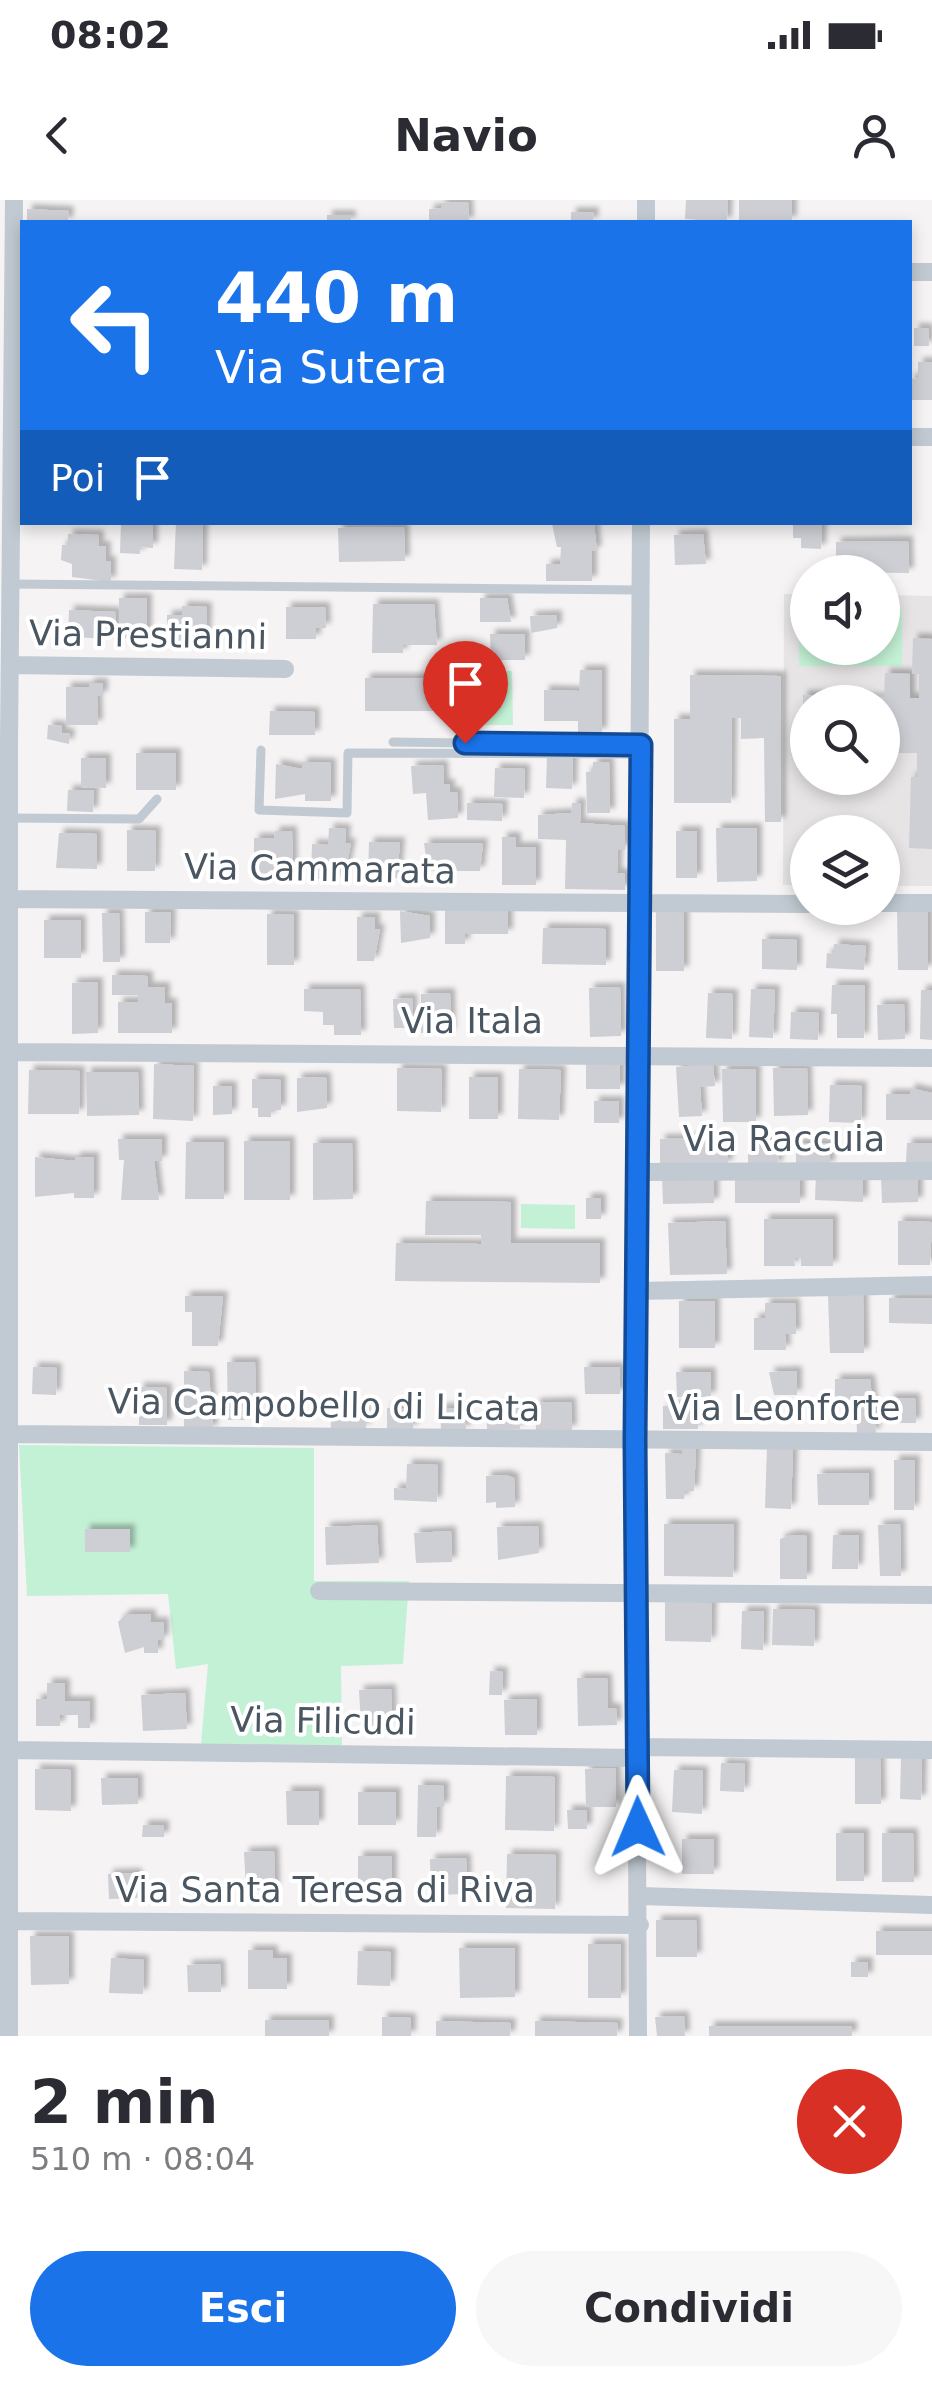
<!DOCTYPE html>
<html lang="it">
<head>
<meta charset="utf-8">
<style>
  :root { --surface:#fff; --page:#f7f7f7; --text:#2b2b33; --muted:#7c7c81; --accent:#1a73e8 }
  body { margin:0; font-family:"DejaVu Sans",sans-serif; background:var(--page); color:var(--text); height:100vh; display:flex; flex-direction:column; font-size:38px; white-space:nowrap }
  * { box-sizing:border-box; margin:0 }
  p { font-size:32px; color:var(--muted) }
  .icon { flex:none; width:55px; height:55px; fill:none; stroke:currentColor; stroke-width:2; stroke-linecap:round; stroke-linejoin:round }
  .map { position:relative; height:1836px; overflow:hidden }
  .drawer { display:flex; flex-direction:column; background:var(--surface); flex:1 }
  .drawer>* { flex:none }
  .top-card { position:absolute; left:20px; top:20px; width:892px; height:305px; border-radius:0px; box-shadow:0 5px 15px #0003; background:#1a73e8; color:#fff; overflow:hidden }
  .buttons { position:absolute; left:790px; top:355px; display:grid; gap:20px }
  .buttons a { display:grid; place-items:center; width:110px; height:110px; border-radius:50%; background:var(--surface); box-shadow:0 5px 15px #0003; font-size:50px }
  .pin { position:absolute; display:grid; place-items:center; width:85px; height:85px; color:#fff; margin:-102px -42px; border-radius:50% 50% 50% 0; rotate:-45deg; box-shadow:0 0 10px #0007 }
  .pin .icon { rotate:45deg }
  .me { position:absolute; width:110px; margin:-55px; rotate:359deg; stroke-linejoin:round; filter:drop-shadow(0 0 8px #0008) }
  .turn { display:flex; align-items:center; gap:35px; height:210px; padding:0 30px; font-size:45px }
  .turn .icon { width:130px; height:130px; stroke-width:2.5 }
  .turn b { display:block; font-size:70px; line-height:85px }
  .then { display:flex; align-items:center; height:95px; padding:0 30px; background:#0003; gap:20px; font-size:38px }
  .round { display:grid; place-items:center; flex:none; width:105px; height:105px; border-radius:52px; background:var(--page) }
  .summary { display:flex; align-items:center; justify-content:space-between; height:170px; padding:0 30px }
  h1 { font-size:60px; font-weight:600; line-height:75px }
  .button { display:flex; gap:20px; margin-top:auto; padding:20px 30px }
  .button a { flex:1; height:115px; border-radius:60px; background:var(--accent); color:#fff; font-size:40px; font-weight:600; line-height:115px; text-align:center }
  .button a+a { background:var(--page); color:var(--text) }
  .status { display:flex; justify-content:space-between; align-items:center; height:70px; padding:0 50px; background:var(--surface); direction:ltr }
  .status svg { height:28px; fill:currentColor }
  header { display:flex; justify-content:space-between; align-items:center; height:130px; padding:0 30px; background:var(--surface); font-size:45px; font-weight:600 }
  .map>svg:first-child { display:block }
  .education { fill:#e6e4e5; fill-rule:evenodd }
  .green { fill:#c3f1d5 }
  .building { fill:#cdcfd5; filter:url(#shadow) }
  .lines { fill:none; stroke-linecap:round; stroke-linejoin:round }
  .lane { stroke:#c1cad2; stroke-width:9 }
  .street { stroke:#c1cad2; stroke-width:18 }
  .route-casing { stroke:#114b97; stroke-width:25 }
  .route { stroke:#1a73e8; stroke-width:18 }
  .labels { text-anchor:middle; dominant-baseline:central; stroke-width:8; stroke-linejoin:round; paint-order:stroke }
  .street-label { font-size:35px; fill:#4a5661; stroke:#fff }
</style>
</head>
<body>
<div class="status"><b>08:02</b><svg viewBox="0 0 49 12"><path d="M0 12V9h3v3zM5 12V6h3v6zM10 12V3h3v9zM15 12V0h3v12zM26 1h20v11H26zM47 4h2v5h-2z"/></svg></div>
<header><svg class="icon" aria-label="back" viewBox="0 0 24 24"><path d="M15 5l-7 7 7 7"/></svg>Navio<svg class="icon" aria-label="person" viewBox="0 0 24 24"><circle cx="12" cy="8" r="4"/><path d="M4 21q1-7 8-7t8 7"/></svg></header>
<div class="map">
<svg width="932" height="1836" viewBox="0 0 932 1836">
  <defs>
    <filter id="shadow"><feDropShadow dx="5" dy="-5" stdDeviation="2.5" flood-color="#0004"/></filter>
  </defs>
  <rect width="100%" height="100%" fill="#f5f3f3"/>
  <path class="education" d="M784 394H807L808 448H882L883 395 932 396V686H883L882 632H808L807 685H783ZM808 502H882V578H808Z"/>
  <path class="green" d="M799 408H807L808 448H882L883 409H902V466H799Z
    M464 471H512L513 525H465Z
    M521 1004 575 1005V1029L521 1028Z
    M19 1245 314 1248V1381H409L403 1464 341 1466 342 1545 201 1544 208 1464 176 1469 168 1394 27 1396Z"/>
  <path class="building" d="M686 0H728L727 22 685 19Z
    M739 0H792V21L739 20Z
    M468 2 469 22H429V9L441 8V3Z
    M27 9 69 11 68 22H27Z
    M571 12H594L593 22H571Z
    M327 15H351V22H327Z
    M914 128H928L929 146H914Z
    M918 162H932V200H910V178L918 179Z
    M176 322H203L202 370 174 369Z
    M793 322H822L821 349 801 348V338H793Z
    M121 323 153 324V348L140 347V354L120 353Z
    M552 324 594 325 597 351H592V381H546V364H560L561 347H557Z
    M404 327 405 361 339 362 338 328Z
    M68 334 99 335V346H106V361H111V382L72 377V364L61 360 62 345H68Z
    M703 334 706 364 675 365 674 335Z
    M908 341 909 373 836 372V342Z
    M119 398H147V438H119Z
    M480 398H507L511 422H480Z
    M373 404H434L437 445H403V453H372Z
    M182 406 207 407 206 450 175 449 176 433H167V415H182Z
    M286 407H325L326 428H316V439H286Z
    M69 410 116 412V439L68 437Z
    M557 415V428L531 433 530 416Z
    M490 434H525V460H491Z
    M913 438 932 439V649L909 648 911 577H917V553H882V502H808V529H803V495L884 499 885 473 910 474V498H919V474H912Z
    M580 470H602V533L578 532V521H544V490L579 491Z
    M690 475 781 476V622H765L764 538 741 539V518H732L731 603H674V519H690Z
    M365 478H453V511H365Z
    M89 483H103V496H97L98 525H66V487H89Z
    M270 511 315 512V535H269Z
    M48 525 62 526V533H70L69 544 47 539Z
    M136 553H176V590H136Z
    M547 556 573 557 572 589 546 588Z
    M81 558H106V588L81 587Z
    M302 562 331 563V601H305V594L275 599 276 564 302 569Z
    M593 562H609L610 613H587L586 572H593Z
    M443 565 444 584H450V592H457L458 618 428 620 426 593 413 594 411 566Z
    M495 568 525 569 524 598 494 597Z
    M68 590H94L93 612 67 611Z
    M467 603 503 604 502 621 467 620Z
    M572 603H581L580 623 625 626V650H618L617 673 625 674V690L565 689 566 640 538 639V615L571 613Z
    M329 628 346 629 345 643H351L345 674 338 673V679H311L312 644 328 645Z
    M716 628H757V681L717 682Z
    M127 630 156 631 155 671H127Z
    M275 631H292L293 682H254V638H274Z
    M676 631H697V678H676Z
    M59 633 97 634V669L56 668Z
    M502 637H516V647H536V685H502Z
    M369 642H400L397 678H368Z
    M424 643H483L480 671H428Z
    M897 707H928V770H898Z
    M656 708H684V771H656Z
    M445 710H508V734H465V744H445Z
    M400 711 430 716V738L401 743Z
    M145 712H171L170 743H145Z
    M102 713H119L120 762H103Z
    M267 714 294 715V765H267Z
    M357 717H375V729H380L374 761H357Z
    M44 720H81V758H44Z
    M543 728 606 729V765L542 764Z
    M762 739 797 740V770L762 769Z
    M834 744 866 746 864 770 826 768 827 753 834 754Z
    M112 775 148 776V787H165V803H172V833H118V802H138V795H112Z
    M98 782V833L72 834V783Z
    M832 785H865L864 838H837V814H831Z
    M620 787 621 836 590 837 589 788Z
    M304 789H360L361 835H334V825H323V812L304 811Z
    M751 789 775 790 773 838 749 837Z
    M921 790H932V840L920 839Z
    M450 793 451 833H421V794Z
    M708 793 733 794 732 839 706 838Z
    M412 798 413 828H394L393 799Z
    M904 804 905 839 878 840 877 805Z
    M791 812 819 813 818 840 790 839Z
    M586 861H620V889H586Z
    M154 864 194 866 193 921 153 919Z
    M713 864 715 886 700 887 702 916 679 917 676 867Z
    M397 868 442 869 441 912 397 911Z
    M773 868H807L808 915 774 916Z
    M519 869 561 870 559 920 518 919Z
    M722 869H756V922H723Z
    M29 870 80 871 79 914H28Z
    M86 872H138L139 915 87 916Z
    M326 877 327 908 297 912V878Z
    M469 877H498V919H469Z
    M252 879 281 880V910H271V917H258V908H252Z
    M830 885 862 886 861 923 829 922Z
    M213 886H232V914L213 915Z
    M910 888 932 893V920H886V894H910Z
    M594 901H619V923H594Z
    M728 938V965H660V939Z
    M118 939H162V961H154L159 1000H121L124 960H119Z
    M748 940H779L778 966 748 965Z
    M244 941H290V1000H244Z
    M186 942H224V999H185Z
    M313 943H352L353 999 313 1000Z
    M796 943H830V966H796Z
    M907 943H932V964L911 967 906 962Z
    M35 957 75 961V957H94V998H74V993L35 997Z
    M714 975V1003L663 1004 662 976Z
    M816 975 863 977V1002L815 1000Z
    M735 976 800 977V1003H735Z
    M881 977H918V1002L882 1003Z
    M586 998H601V1019H586Z
    M426 1001 511 1002V1043H600V1083L395 1081 396 1043 481 1044V1035H425Z
    M764 1019H833V1066H801V1058H794L795 1066H764Z
    M725 1021 727 1074 670 1075 668 1023Z
    M898 1021 932 1022 930 1065H898Z
    M863 1094 864 1153H830L828 1095Z
    M185 1096H223L218 1146H192V1112H185Z
    M889 1098H932V1124L889 1123Z
    M679 1101H715V1148H679Z
    M765 1103H795L796 1134H785L786 1150H754V1118H765Z
    M227 1162H255L256 1220H228Z
    M33 1167 57 1168 56 1195 32 1194Z
    M584 1167H620V1194H585Z
    M184 1171 209 1172 213 1230H184Z
    M797 1171V1195H774L769 1172Z
    M676 1172H711V1197H677Z
    M835 1179H870L876 1233 857 1234 856 1202H835Z
    M139 1187 167 1188V1225H139Z
    M889 1198H915L916 1223H890Z
    M571 1202 572 1230 536 1231 535 1203Z
    M663 1206H691V1215H698V1229H663Z
    M365 1207 366 1228 331 1229 330 1208Z
    M486 1207H519L520 1229H487Z
    M387 1208H413V1229H387Z
    M440 1208H465L466 1230H441Z
    M767 1247 793 1248 791 1309 765 1308Z
    M682 1248 696 1249 694 1291H685L684 1299H666L665 1253 682 1254Z
    M894 1260H915L914 1310H894Z
    M407 1264 438 1265 437 1302 394 1300V1288L406 1289Z
    M869 1273V1305H818L817 1274Z
    M506 1275 514 1278 515 1307 496 1308V1302L486 1303V1276Z
    M664 1324H734L733 1377 664 1376Z
    M900 1324 901 1376H880L878 1325Z
    M377 1325 379 1363 326 1365 325 1327Z
    M538 1326 539 1353 498 1360 497 1327Z
    M85 1329H130V1352H85Z
    M451 1331 452 1362 416 1363 414 1333Z
    M791 1335 807 1336V1379H780V1339Z
    M833 1335H859L858 1369H832Z
    M665 1402 712 1403 711 1442 665 1441Z
    M773 1409 815 1410 814 1446 772 1445Z
    M742 1411H764L763 1450 741 1449Z
    M126 1414H151V1422H164V1440H158V1453H144V1447L125 1453 118 1422Z
    M490 1471 503 1472 502 1495H489Z
    M577 1478H607L608 1508H616L617 1525 578 1526Z
    M47 1483H65V1501H90V1528H78V1515H60V1526H36V1499H47Z
    M391 1489 392 1525 361 1526 359 1490Z
    M185 1493 187 1529 143 1531 141 1495Z
    M537 1499V1535H505L504 1500Z
    M855 1556H880L881 1604H855Z
    M901 1557H922L921 1600 900 1599Z
    M721 1563 745 1564 744 1592 720 1591Z
    M616 1568V1607H586L585 1569Z
    M35 1569 71 1570V1611L35 1610Z
    M674 1570 703 1571 702 1614 672 1612Z
    M506 1576 555 1577 554 1631 505 1630Z
    M101 1578H138V1604L102 1605Z
    M418 1585 444 1586V1607H437L436 1637H417Z
    M286 1591H319V1625H287Z
    M358 1592H396V1625H358Z
    M567 1610H587V1629H568Z
    M143 1625H164V1637H142Z
    M836 1633H864V1681H836Z
    M882 1633H913L914 1682H882Z
    M682 1639H714V1674H682Z
    M274 1651 275 1689 246 1690 244 1652Z
    M507 1654 556 1655 555 1709 506 1708Z
    M358 1656H392V1691H358Z
    M466 1658 467 1694 431 1695 430 1659Z
    M137 1673 138 1698 109 1699 108 1674Z
    M656 1720H696L697 1757H656Z
    M876 1731H932V1755H876Z
    M30 1736H69V1784L31 1785Z
    M588 1744H621V1798H588Z
    M459 1748H515V1797L460 1798Z
    M248 1750H273V1758H287V1789H248Z
    M358 1751 391 1752 390 1786 357 1785Z
    M111 1758 144 1760 143 1794 109 1793Z
    M851 1762H868V1777H851Z
    M220 1764 221 1792H188L187 1765Z
    M684 1816 685 1836H657L655 1817Z
    M382 1817 411 1818V1836H382Z
    M265 1820H329V1836H265Z
    M436 1821 511 1823 510 1836H436Z
    M535 1821 618 1823 617 1836H535Z
    M709 1826H852V1836H709Z"/>
  <g class="lines">
    <path class="lane" d="M10 384 641 390
      M393 542 465 543
      M261 550 259 610 347 613 348 553 641 554
      M9 618 139 619 157 599"/>
    <path class="street" d="M646 22V0
      M910 72H932
      M910 237H932
      M10 465 285 469
      M465 543 641 545
      M0 699 808 704
      M882 703H932
      M11 852 932 858
      M636 972 932 971
      M636 1091 932 1085
      M12 1234 932 1242
      M319 1391 932 1395
      M637 1547 932 1550
      M9 1550 637 1558
      M640 1696 932 1705
      M9 1721 640 1725
      M9 1836V543L14 0
      M638 1836 635 1240 641 322"/>
  </g>
  <g class="lines">
    <defs>
      <path id="route" d="M465 543 641 545 635 1240 638 1627"/>
    </defs>
    <use href="#route" class="route-casing"/>
    <use href="#route" class="route"/>
  </g>
  <g class="labels">
    <g class="street-label">
      <text transform="translate(148 435) rotate(1)">Via Prestianni</text>
      <text transform="translate(320 669) rotate(1)">Via Cammarata</text>
      <text x="472" y="821">Via Itala</text>
      <text x="784" y="939">Via Raccuia</text>
      <text transform="translate(324 1205) rotate(1)">Via Campobello di Licata</text>
      <text x="784" y="1208">Via Leonforte</text>
      <text transform="translate(323 1521) rotate(1)">Via Filicudi</text>
      <text x="325" y="1690">Via Santa Teresa di Riva</text>
    </g>
  </g>
</svg>
<div class="buttons">
<a><svg class="icon" aria-label="sound" viewBox="0 0 24 24"><path d="M4 9h4l5-4v14l-5-4H4zM17 9q2 3 0 6"/></svg></a>
<a><svg class="icon" aria-label="search" viewBox="0 0 24 24"><circle cx="10" cy="10" r="6"/><path d="M15 15l6 6"/></svg></a>
<a><svg class="icon" aria-label="layers" viewBox="0 0 24 24"><path d="M12 4l9 5-9 5-9-5zM3 14l9 5 9-5"/></svg></a>
</div>
<div class="pin" style="left:465px;top:543px;background:#d93025"><svg class="icon" aria-label="arrive" viewBox="0 0 24 24"><path d="M6 21V4h12l-3 4 3 4H6"/></svg></div>
<svg class="me" style="left:638px;top:1627px" viewBox="-20 -20 40 40"><path d="M0-17L14 15 0 8-14 15z" fill="#1a73e8" stroke="#fff" stroke-width="4"/></svg>
<div class="top-card">
<div class="turn"><svg class="icon" aria-label="left" viewBox="0 0 24 24"><path d="M17 20v-9H6M10 6l-5 5 5 5"/></svg><div><b>440 m</b>Via Sutera</div></div>
<div class="then">Poi<svg class="icon" aria-label="arrive" viewBox="0 0 24 24"><path d="M6 21V4h12l-3 4 3 4H6"/></svg></div>
</div>
</div>
<section class="drawer">
<div class="summary"><div><h1>2 min</h1><p>510 m · 08:04</p></div><a class="round" style="background:#d93025;color:#fff"><svg class="icon" aria-label="close" viewBox="0 0 24 24"><path d="M6 6l12 12M18 6L6 18"/></svg></a></div>
<div class="button"><a>Esci</a><a>Condividi</a></div>
</section>
</body>
</html>
